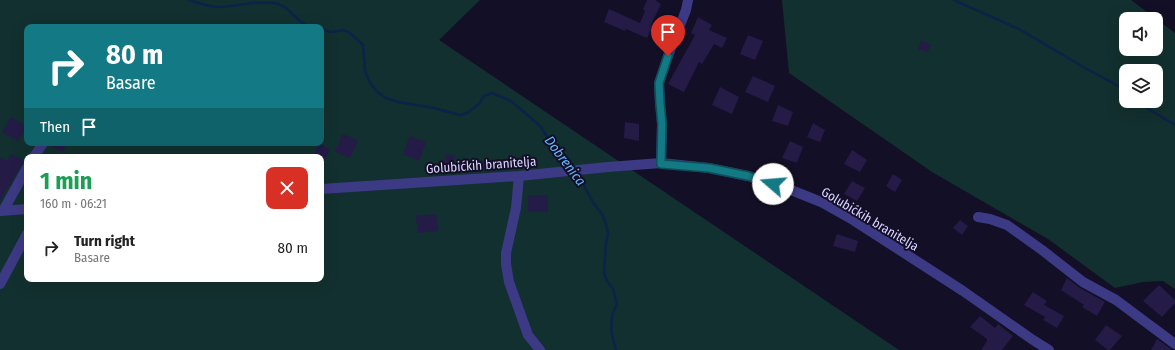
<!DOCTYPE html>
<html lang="en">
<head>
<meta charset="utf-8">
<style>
  :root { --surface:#fff; --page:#f2f2f2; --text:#222; --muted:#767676 }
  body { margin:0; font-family:"Fira Sans Condensed",sans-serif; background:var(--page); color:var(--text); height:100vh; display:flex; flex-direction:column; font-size:15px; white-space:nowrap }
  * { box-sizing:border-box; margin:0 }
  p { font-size:13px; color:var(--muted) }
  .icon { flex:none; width:22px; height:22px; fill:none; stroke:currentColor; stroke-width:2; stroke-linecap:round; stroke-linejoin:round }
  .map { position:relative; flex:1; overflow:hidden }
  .drawer { position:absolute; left:24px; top:154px; width:300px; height:128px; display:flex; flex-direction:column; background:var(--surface); border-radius:8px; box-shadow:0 4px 16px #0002 }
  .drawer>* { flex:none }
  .guide { position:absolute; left:24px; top:24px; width:300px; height:122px; border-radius:8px; box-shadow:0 4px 16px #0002; background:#137a85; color:#fff; overflow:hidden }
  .controls { position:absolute; left:1119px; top:12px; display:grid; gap:8px }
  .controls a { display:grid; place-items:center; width:44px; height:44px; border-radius:8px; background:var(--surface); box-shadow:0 4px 16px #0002; font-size:20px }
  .pin { position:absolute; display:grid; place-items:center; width:34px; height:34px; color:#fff; margin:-41px -17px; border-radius:50% 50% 50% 0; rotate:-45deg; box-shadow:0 0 4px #0007 }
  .pin .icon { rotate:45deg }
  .me { position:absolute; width:44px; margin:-22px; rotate:288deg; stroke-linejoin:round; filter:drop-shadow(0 0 3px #0008) }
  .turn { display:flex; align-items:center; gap:14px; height:84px; padding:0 16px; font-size:18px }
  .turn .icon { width:52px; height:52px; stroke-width:2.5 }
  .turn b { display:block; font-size:28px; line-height:34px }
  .then { display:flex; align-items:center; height:38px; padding:0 16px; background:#0003; gap:8px; font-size:15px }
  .round { display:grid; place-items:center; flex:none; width:42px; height:42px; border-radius:8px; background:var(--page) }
  .headline { display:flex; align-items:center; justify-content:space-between; height:68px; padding:0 16px }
  h1 { font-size:24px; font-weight:700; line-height:30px; color:#1e9e55 }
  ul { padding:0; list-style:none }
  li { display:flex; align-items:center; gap:12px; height:52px; padding:0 16px }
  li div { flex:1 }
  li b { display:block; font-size:15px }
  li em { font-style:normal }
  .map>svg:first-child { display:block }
  .green { fill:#12302f; fill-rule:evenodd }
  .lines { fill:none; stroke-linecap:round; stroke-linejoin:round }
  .stream { stroke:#0c2248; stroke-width:2.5 }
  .building { fill:#241b47 }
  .minor { stroke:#3d3a85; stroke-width:10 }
  .route-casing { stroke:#0c4f56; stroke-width:10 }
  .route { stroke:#137a85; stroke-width:7 }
  .labels { text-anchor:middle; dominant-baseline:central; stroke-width:4; stroke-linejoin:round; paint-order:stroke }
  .street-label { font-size:13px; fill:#d9d4ff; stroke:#130f26 }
  .water-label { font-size:14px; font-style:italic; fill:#62b6ff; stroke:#130f26 }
</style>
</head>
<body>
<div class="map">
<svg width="1175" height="350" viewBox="0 0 1175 350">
  <rect width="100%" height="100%" fill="#130f26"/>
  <path class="green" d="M0 0H480L439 40 899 350H0ZM27 27H321V143H27ZM27 157H321V279H27Z
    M782 0H1131L1175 33V289L1163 281 1143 282 1115 288 1048 239 932 172 789 73ZM1126 19H1156V49H1126ZM1126 71H1156V101H1126Z"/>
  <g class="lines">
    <path class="stream" d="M189 0C198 3 207 6 216 7 235 7 256 0 275 3 290 6 296 22 310 27
      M954 0 1019 29 1085 68 1126 90
      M321 30 332 32 344 30 350 33 363 45 365 71 369 81 376 91 386 98 398 102 434 108 460 115 467 113 479 104 484 96 492 93 511 101 531 118 541 127 560 158 572 167
      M1139 101 1150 110 1175 125
      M577 173 594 204 602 214 606 224 608 233 606 243 604 273 607 281 613 289 617 304C608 319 611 334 616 350"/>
  </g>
  <path class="building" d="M647 0H655L661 4 651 25 653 26 647 38 626 29 625 31 604 22 609 9 640 23 645 11 643 9Z
    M698 17 712 25 709 30 727 38 722 48 714 44 702 64 699 62 684 92 668 84 695 35 691 33Z
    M748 35 763 41 755 60 740 54Z
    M921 40 931 45 927 52 918 49Z
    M753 76 775 86 768 102 745 92Z
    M720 87 739 97 732 114 712 105Z
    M778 105 793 112 788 126 772 121Z
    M11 117 27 126 18 141 2 132Z
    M625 122 639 124V141L624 138Z
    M813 123 825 130 820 142 807 137Z
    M342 134 358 140 350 158 335 152Z
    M410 136 426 142 419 161 403 154Z
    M790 141 803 147 797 163 782 158Z
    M49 143H67L63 152 49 145Z
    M319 144 330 149 325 159 314 153Z
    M852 150 867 160 860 172 844 164Z
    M11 154 24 161 0 201V157L7 161Z
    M446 154 455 156 452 168 443 166Z
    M893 174 902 180 895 192 886 186Z
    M852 181 865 188 857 201 844 194Z
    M528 195H548V212H528Z
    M436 214 438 231 418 233 416 216Z
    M960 220 968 226 962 235 953 228Z
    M837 234 858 241 855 252 833 246Z
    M1067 278 1080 288 1105 302 1097 316 1082 307 1084 305 1061 290Z
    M1159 285 1175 300V303L1162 317 1143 301Z
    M1033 292 1047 301 1044 305 1064 316 1057 328 1043 320 1045 317 1024 305Z
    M980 316 995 328 998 324 1013 336 1002 350H981L987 341V339L970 327Z
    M1106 325 1122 336 1110 350H1108L1095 340Z
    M1157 339 1171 349 1173 350H1151Z"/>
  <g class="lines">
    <path class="minor" d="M34 157 43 143
      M661 163 662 124 660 103 659 83 668 56 686 10 688 0
      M519 176 516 208 506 253V264L509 282 528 335 540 350
      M321 189 519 176 608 167 661 163 709 168 748 176 786 188 821 202 853 220 963 291 1033 340 1049 350
      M0 211 27 209
      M3 211 27 168
      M978 217 990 219 1007 225 1042 250 1083 282 1116 300 1175 344
      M0 284 27 234"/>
  </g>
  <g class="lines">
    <defs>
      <path id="route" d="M668 56 659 83 660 103 662 124 661 164 709 168 748 176 773 184"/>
    </defs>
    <use href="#route" class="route-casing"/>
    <use href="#route" class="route"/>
  </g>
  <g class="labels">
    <g class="street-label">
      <text transform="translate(481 165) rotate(-4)">Golubićkih branitelja</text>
      <text transform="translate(870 219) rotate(31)">Golubićkih branitelja</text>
    </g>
    <g class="water-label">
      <text transform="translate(565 161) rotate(53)">Dobrenica</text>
    </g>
  </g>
</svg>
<div class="controls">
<a><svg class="icon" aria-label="sound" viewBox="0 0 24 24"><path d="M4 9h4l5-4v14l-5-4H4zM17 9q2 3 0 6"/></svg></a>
<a><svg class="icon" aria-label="layers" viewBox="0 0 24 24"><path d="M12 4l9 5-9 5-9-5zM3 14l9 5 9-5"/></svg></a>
</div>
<div class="pin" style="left:668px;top:56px;background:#d93025"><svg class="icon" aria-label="arrive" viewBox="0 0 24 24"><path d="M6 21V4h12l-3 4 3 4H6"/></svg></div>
<svg class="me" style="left:773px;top:184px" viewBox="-20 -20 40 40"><circle r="19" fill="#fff"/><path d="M0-13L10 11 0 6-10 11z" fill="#137a85"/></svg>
<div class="guide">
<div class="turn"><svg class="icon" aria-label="right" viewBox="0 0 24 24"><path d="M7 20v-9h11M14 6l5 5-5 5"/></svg><div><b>80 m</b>Basare</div></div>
<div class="then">Then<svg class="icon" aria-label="arrive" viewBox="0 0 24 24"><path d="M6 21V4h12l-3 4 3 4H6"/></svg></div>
</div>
<section class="drawer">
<div class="headline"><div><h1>1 min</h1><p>160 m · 06:21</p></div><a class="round" style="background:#d93025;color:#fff"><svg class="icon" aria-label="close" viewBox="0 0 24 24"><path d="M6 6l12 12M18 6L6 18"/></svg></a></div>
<ul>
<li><svg class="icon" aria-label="right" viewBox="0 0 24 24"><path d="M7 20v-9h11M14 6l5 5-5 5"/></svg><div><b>Turn right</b><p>Basare</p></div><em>80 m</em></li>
</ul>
</section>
</div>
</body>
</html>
